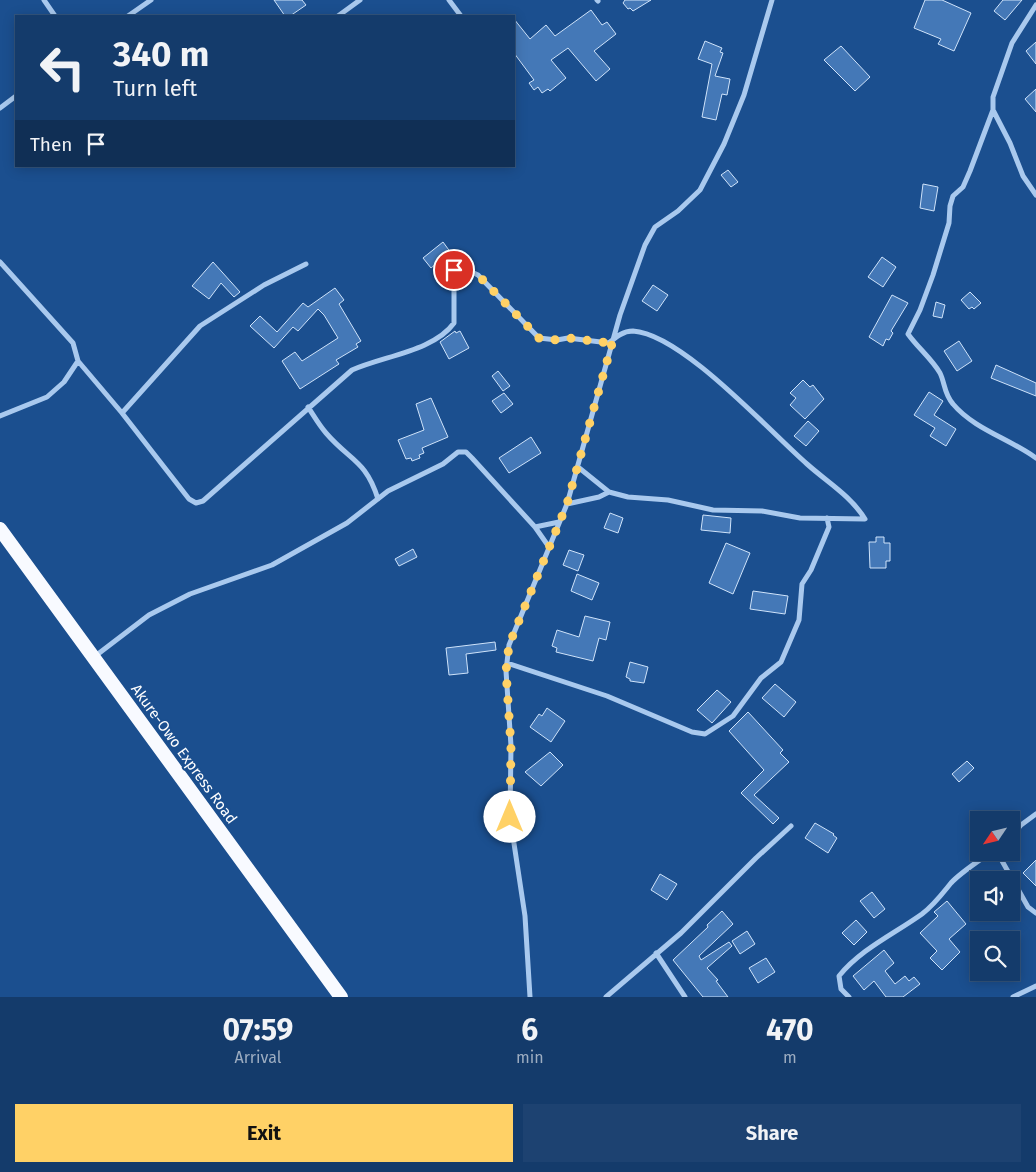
<!DOCTYPE html>
<html lang="en">
<head>
<meta charset="utf-8">
<style>
  :root { --surface:#143b6b; --page:#1d4271; --text:#f1f3f6; --muted:#9dadc1; --line:#33557e; --accent:#ffd166 }
  body { margin:0; font-family:"Fira Sans",sans-serif; background:var(--page); color:var(--text); height:100vh; display:flex; flex-direction:column; font-size:19px; white-space:nowrap }
  * { box-sizing:border-box; margin:0 }
  p { font-size:16px; color:var(--muted) }
  .icon { flex:none; width:28px; height:28px; fill:none; stroke:currentColor; stroke-width:2; stroke-linecap:round; stroke-linejoin:round }
  .map { position:relative; height:997px; overflow:hidden }
  .side { display:flex; flex-direction:column; background:var(--surface); flex:1 }
  .side>* { flex:none }
  .top-card { position:absolute; left:15px; top:15px; width:500px; height:152px; border-radius:0px; box-shadow:0 2px 12px #0003,0 0 0 1px var(--line); background:#143b6b; color:var(--text); overflow:hidden }
  .needle { width:32px; rotate:235deg }
  .tools { position:absolute; left:970px; top:811px; display:grid; gap:10px }
  .tools a { display:grid; place-items:center; width:50px; height:50px; border-radius:0px; background:var(--surface); box-shadow:0 2px 12px #0003,0 0 0 1px var(--line); font-size:25px }
  .pin { position:absolute; display:grid; place-items:center; width:42px; height:42px; color:#fff; margin:-21px; border:2px solid #fff; border-radius:50%; box-shadow:0 1px 5px #0007 }
  .me { position:absolute; width:55px; margin:-28px; rotate:0deg; stroke-linejoin:round; filter:drop-shadow(0 0 4px #0008) }
  .turn { display:flex; align-items:center; gap:18px; height:105px; padding:0 15px; font-size:22px }
  .turn .icon { width:65px; height:65px; stroke-width:2.5 }
  .turn b { display:block; font-size:35px; line-height:42px }
  .then { display:flex; align-items:center; height:48px; padding:0 15px; background:#0003; gap:10px; font-size:19px }
  .eta { display:flex; justify-content:space-evenly; align-items:center; height:85px; text-align:center }
  .eta b { font-size:30px; font-weight:700; line-height:35px }
  .cta { display:flex; gap:10px; margin-top:auto; padding:10px 15px }
  .cta a { flex:1; height:58px; border-radius:0px; background:var(--accent); color:#111; font-size:20px; font-weight:700; line-height:58px; text-align:center }
  .cta a+a { background:var(--page); color:var(--text) }
  .map>svg:first-child { display:block }
  .building { fill:#4478b7; stroke:#cfe3fa }
  .lines { fill:none; stroke-linecap:round; stroke-linejoin:round }
  .minor { stroke:#a9c9ee; stroke-width:5 }
  .trunk { stroke:#f8faff; stroke-width:14 }
  .route { stroke:#ffd166; stroke-width:9; stroke-dasharray:0 16.2 }
  .labels { text-anchor:middle; dominant-baseline:central; stroke-width:4; stroke-linejoin:round; paint-order:stroke }
  .street-label { font-size:15px; fill:#fff; stroke:#1b4f8f }
</style>
</head>
<body>
<div class="map">
<svg width="1036" height="997" viewBox="0 0 1036 997">
  <rect width="100%" height="100%" fill="#1b4f8f"/>
  <path class="building" d="M274 0H302L306 5 290 16H285Z
    M625 0H651L633 11 630 8 628 9 623 3Z
    M925 0H942L971 13 954 51 938 44 941 39 914 28Z
    M1003 0H1022L1005 20 994 11Z
    M591 10 602 25 607 22 616 34 594 51 610 69 596 81 568 48 551 60 566 78 550 91 548 89 542 93 538 87 534 90 529 83 534 80 514 53V19L530 39 546 25 555 36Z
    M705 41 722 48 720 52 723 53 715 76 730 79 727 95 722 94 716 120 702 117 712 64 698 59Z
    M1036 42V64L1026 51Z
    M841 46 870 77 855 91 824 60Z
    M1036 89V112L1025 99Z
    M728 170 738 182 731 187 721 175Z
    M923 184 938 187 934 211 920 208Z
    M443 242 454 257 447 263 443 258 431 268 423 258Z
    M882 257 896 267 883 287 868 277Z
    M213 262 240 292 234 297 221 283 209 299 192 286Z
    M653 285 668 295 657 311 642 301Z
    M335 288 344 300 339 304 361 341 356 344 358 347 336 360 339 364 300 389 282 361 295 352 302 361 338 338 324 315 318 309 298 331 293 327 274 348 250 326 260 316 277 332 303 303 308 307Z
    M970 292 981 303 974 309 972 307 969 309 961 300Z
    M892 295 908 303 891 331 893 333 889 340 886 339 883 346 869 337Z
    M936 302 945 305 942 318 933 316Z
    M455 331 456 333 460 331 469 348 449 359 440 342Z
    M959 341 972 361 957 371 944 351Z
    M996 365 1036 383V396L991 378Z
    M498 371 510 386 503 391 492 376Z
    M803 380 810 387 813 385 824 399 805 419 790 405 796 398 790 393Z
    M929 392 943 401 934 415 956 429 946 446 930 436 935 428 914 415Z
    M504 393 513 404 501 413 492 401Z
    M431 398 448 437 422 448 424 453 419 455 420 458 412 461 411 458 406 459 398 440 424 430 416 404Z
    M808 421 819 431 806 446 794 436Z
    M531 437 541 453 509 473 499 458Z
    M610 513 623 518 618 533 604 528Z
    M703 515 731 518 730 533 701 530Z
    M876 537H884V543H890V561H886V568H870L869 542H876Z
    M726 543 750 553 733 594 709 583Z
    M413 549 417 557 399 566 395 559Z
    M569 550 584 555 578 571 563 565Z
    M577 574 599 583 592 600 571 591Z
    M753 591 788 596 785 614 750 609Z
    M585 616 610 622 606 640 599 638 593 661 556 652 557 648 552 646 557 630 579 637Z
    M495 642 496 650 466 654 468 673 449 675 446 648Z
    M630 662 648 667 644 683 630 681V679L626 677Z
    M775 684 796 702 784 717 762 698Z
    M717 690 731 702 712 723 697 710Z
    M547 708 565 721 551 742 530 727 539 714 542 716Z
    M748 712 783 750 780 753 789 762 754 795 779 818 773 824 741 793 764 770 729 731Z
    M550 752 563 765 541 786 525 772Z
    M967 761 974 768 959 782 952 774Z
    M815 823 834 834 833 835 837 838 828 853 805 838Z
    M1036 860V886L1023 873Z
    M660 874 677 884 667 900 651 890Z
    M872 892 885 909 874 918 860 901Z
    M947 901 966 924 949 939 960 952 942 970 930 958 937 951 920 933 938 916 934 912Z
    M722 911 733 924 699 956 701 960 729 942 732 946 707 968 718 980 716 981 728 997H703L673 960 708 927 707 925Z
    M856 920 867 932 854 945 842 933Z
    M747 931 755 944 740 954 732 941Z
    M884 950 894 963 885 971 895 984 905 976 909 981 914 977 920 984 903 997H886L874 981 864 990 853 976Z
    M766 958 775 972 758 983 749 968Z"/>
  <g class="lines">
    <path class="minor" d="M44 0 55 16
      M449 0 461 16
      M597 0 598 1
      M1036 5 1012 43 993 97V110L1010 143 1023 176 1036 195
      M128 16 151 0
      M338 16 360 0
      M0 108 16 96
      M993 110 970 171 963 187 953 196 950 206 949 223 933 275 920 310 908 334C918 348 931 358 940 373 945 383 944 394 953 404 974 429 1010 439 1036 458
      M0 262 73 343 78 361 64 382 47 397 0 416
      M78 361 122 413 189 499 196 503 203 501 352 370C383 356 434 351 454 323V289L446 275 455 269 463 268 478 275 539 338 557 340 568 338 609 343C616 337 623 331 633 331 682 334 769 431 807 464 827 482 850 495 865 519L800 518 762 511 713 510 668 500 628 497 609 492 578 467
      M308 407C314 416 319 425 326 433 350 461 366 460 378 499
      M122 413 200 326 264 285 306 264
      M567 504 599 497 609 492
      M535 527 549 547
      M94 657 149 615 190 594 272 565 347 523 388 491 443 464 458 452H466L472 458 535 527 559 522
      M507 663 607 696 692 732 705 734 733 716 761 678 781 662 799 620 802 584 811 570 829 527 827 518
      M1011 837 1021 825 1036 814
      M997 852 1028 907 1036 913
      M656 953 685 997
      M530 997 525 916 510 817 511 746 506 671 509 645 567 504 620 315 645 245 655 227 678 211 700 190 724 144 744 95 772 0
      M606 997 681 933 756 858 791 826
      M849 997 841 989 839 976C861 949 894 934 922 914 934 905 942 894 951 883 960 873 980 860 991 852
      M1013 997 1036 986"/>
    <path class="trunk" d="M0 529 341 997"/>
  </g>
  <g class="lines">
    <path class="route" d="M454 270 463 268 478 275 539 338 557 340 568 338 609 343 613 340 567 504 509 645 506 671 511 746 510 817"/>
  </g>
  <g class="labels">
    <g class="street-label">
      <text transform="translate(184 754) rotate(54)">Akure-Owo Express Road</text>
    </g>
  </g>
</svg>
<div class="tools">
<a><svg class="needle" viewBox="-14 -14 28 28"><path d="M0-13l5 13h-10z" fill="#e53935"/><path d="M0 13l5-13h-10z" fill="#9dadc1"/></svg></a>
<a><svg class="icon" aria-label="sound" viewBox="0 0 24 24"><path d="M4 9h4l5-4v14l-5-4H4zM17 9q2 3 0 6"/></svg></a>
<a><svg class="icon" aria-label="search" viewBox="0 0 24 24"><circle cx="10" cy="10" r="6"/><path d="M15 15l6 6"/></svg></a>
</div>
<div class="pin" style="left:454px;top:270px;background:#d93025"><svg class="icon" aria-label="arrive" viewBox="0 0 24 24"><path d="M6 21V4h12l-3 4 3 4H6"/></svg></div>
<svg class="me" style="left:510px;top:817px" viewBox="-20 -20 40 40"><circle r="19" fill="#fff"/><path d="M0-13L10 11 0 6-10 11z" fill="#ffd166"/></svg>
<div class="top-card">
<div class="turn"><svg class="icon" aria-label="left" viewBox="0 0 24 24"><path d="M17 20v-9H6M10 6l-5 5 5 5"/></svg><div><b>340 m</b>Turn left</div></div>
<div class="then">Then<svg class="icon" aria-label="arrive" viewBox="0 0 24 24"><path d="M6 21V4h12l-3 4 3 4H6"/></svg></div>
</div>
</div>
<section class="side">
<div class="eta">
<div><b>07:59</b><p>Arrival</p></div>
<div><b>6</b><p>min</p></div>
<div><b>470</b><p>m</p></div>
</div>
<div class="cta"><a>Exit</a><a>Share</a></div>
</section>
</body>
</html>
